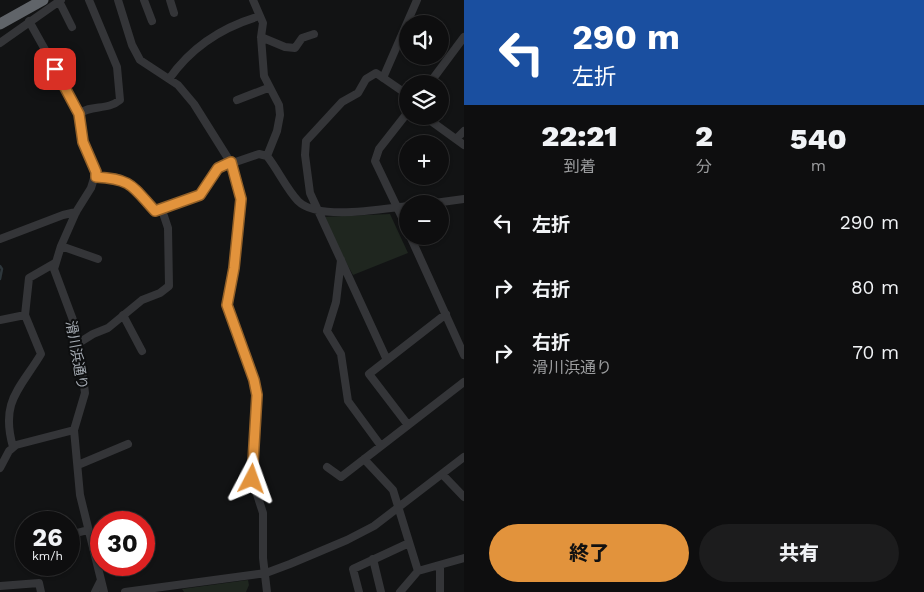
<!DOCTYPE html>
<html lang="ja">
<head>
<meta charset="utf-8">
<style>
  :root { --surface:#0e0e0f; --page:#1c1c1d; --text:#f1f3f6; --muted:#9b9c9e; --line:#2e2e2f; --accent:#e2933c }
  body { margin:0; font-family:"Work Sans","Noto Sans JP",sans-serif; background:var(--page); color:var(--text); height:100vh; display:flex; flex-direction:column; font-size:19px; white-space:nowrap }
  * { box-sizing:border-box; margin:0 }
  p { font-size:16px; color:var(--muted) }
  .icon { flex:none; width:28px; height:28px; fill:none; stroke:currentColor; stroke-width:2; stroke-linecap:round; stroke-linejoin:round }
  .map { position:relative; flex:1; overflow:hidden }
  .side { display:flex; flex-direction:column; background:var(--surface); width:460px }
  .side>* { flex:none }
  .guide { background:#1a4fa0; color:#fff; overflow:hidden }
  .buttons { position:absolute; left:399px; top:15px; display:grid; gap:10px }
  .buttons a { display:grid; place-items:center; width:50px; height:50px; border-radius:50%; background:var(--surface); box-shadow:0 1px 4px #0004,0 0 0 1px var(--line); font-size:25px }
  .speed { position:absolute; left:15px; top:511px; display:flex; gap:10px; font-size:25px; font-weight:700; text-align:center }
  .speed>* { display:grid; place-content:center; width:65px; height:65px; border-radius:50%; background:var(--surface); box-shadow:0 1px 4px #0004,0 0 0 1px var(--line); line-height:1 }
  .speed small { font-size:12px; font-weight:400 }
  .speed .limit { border:8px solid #d22; background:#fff; color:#111 }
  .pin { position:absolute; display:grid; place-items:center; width:42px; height:42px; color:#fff; margin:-21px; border-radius:10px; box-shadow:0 2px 8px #0006 }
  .me { position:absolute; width:55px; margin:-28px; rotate:4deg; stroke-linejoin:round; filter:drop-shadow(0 0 4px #0008) }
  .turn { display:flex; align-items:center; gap:18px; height:105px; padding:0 25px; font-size:22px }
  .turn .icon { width:65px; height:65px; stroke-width:2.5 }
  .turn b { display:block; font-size:35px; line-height:42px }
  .eta { display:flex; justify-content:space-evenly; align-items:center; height:85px; text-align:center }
  .eta b { font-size:30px; font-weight:800; line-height:35px }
  .primary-button { display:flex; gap:10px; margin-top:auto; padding:10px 25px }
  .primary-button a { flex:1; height:58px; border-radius:30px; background:var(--accent); color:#111; font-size:20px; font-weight:800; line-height:58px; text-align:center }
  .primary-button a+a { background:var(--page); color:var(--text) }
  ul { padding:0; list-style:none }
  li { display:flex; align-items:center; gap:15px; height:65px; padding:0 25px }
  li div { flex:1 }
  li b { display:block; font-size:19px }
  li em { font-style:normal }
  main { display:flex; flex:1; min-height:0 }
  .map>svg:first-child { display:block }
  .green { fill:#1f261f }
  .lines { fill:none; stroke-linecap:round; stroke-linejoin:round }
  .stream { stroke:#2d363b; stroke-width:2.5 }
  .minor { stroke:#343538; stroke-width:8 }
  .highway { stroke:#606469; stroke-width:11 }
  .route-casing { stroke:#936027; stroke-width:12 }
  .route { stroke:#e2933c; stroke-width:9 }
  .labels { text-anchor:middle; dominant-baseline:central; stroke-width:4; stroke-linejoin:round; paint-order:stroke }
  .street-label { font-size:14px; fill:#a5abb3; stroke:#0d0e0f }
</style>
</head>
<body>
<main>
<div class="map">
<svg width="464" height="592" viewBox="0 0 464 592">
  <rect width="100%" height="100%" fill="#121314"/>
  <path class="green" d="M390 214 408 253 353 275 321 217Z
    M248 580 249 585 246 592H184L182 589Z"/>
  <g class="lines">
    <path class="stream" d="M0 266 2 269 0 279"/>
    <path class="minor" d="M118 0 132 45 140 60 178 85 194 104 231 163 237 179 241 199 234 268 227 305 254 380 257 395 252 479 263 513V558L267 592
      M144 0 152 21
      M170 0 174 13
      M253 0 263 23 261 37 264 76 279 105 280 115 277 131 267 156
      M59 1 72 27
      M29 21 72 98 81 124 83 142 96 172 91 188 76 212 61 246 54 269 73 320 82 369 85 393 74 430 80 495 104 592
      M261 37 285 47 295 48 302 38 314 34
      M0 43 61 0
      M383 78 417 0
      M169 79C192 46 222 27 260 16
      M429 84 464 37
      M237 100 268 88
      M408 112 379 149 375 161 408 230
      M79 114C91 104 107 111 120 100L117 67 89 0
      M424 116 464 145
      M456 139 464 131
      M96 177 119 178 130 184 158 212 200 195 218 168 259 154 267 156C278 170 286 188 298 201 318 221 381 209 408 206
      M427 204 464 199
      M410 236 464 355
      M0 239 63 215 76 212
      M61 246 98 259
      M341 260 336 302 327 331 341 354 348 401 381 446
      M123 315 142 351
      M0 320 25 315 29 278 55 263
      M77 344 93 334 108 328 142 300 160 293 169 286 168 228 162 210
      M387 360 310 193 305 155 306 141 342 102 358 93 366 79 376 73 408 95
      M408 425 369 374 446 314
      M13 447C0 401 20 389 41 354L25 315
      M364 459 393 490 418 571 464 558
      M78 465 128 444
      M327 467 341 477 464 382
      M0 468 9 451 16 445 74 430
      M442 474 464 497
      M69 535 88 530
      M20 547 26 545
      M373 559 381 592
      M440 565V592
      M0 586 39 583 41 592
      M95 592 101 580
      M125 592 266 573 290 564 347 540 374 526 464 457
      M359 592 353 569 409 543
      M400 592 418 571"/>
    <path class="highway" d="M0 24 43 0"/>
  </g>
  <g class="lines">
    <defs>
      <path id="route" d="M55 69 79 114 83 142 96 172V177C132 179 132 186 155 211L200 195 218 168 231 162 241 199 234 268 227 305 254 380 257 395 252 479"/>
    </defs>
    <use href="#route" class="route-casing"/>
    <use href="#route" class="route"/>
  </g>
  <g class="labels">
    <g class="street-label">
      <text transform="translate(77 355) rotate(80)">滑川浜通り</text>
    </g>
  </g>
</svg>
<div class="buttons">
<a><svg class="icon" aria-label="sound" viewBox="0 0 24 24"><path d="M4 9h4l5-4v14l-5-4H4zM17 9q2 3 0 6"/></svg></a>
<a><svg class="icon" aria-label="layers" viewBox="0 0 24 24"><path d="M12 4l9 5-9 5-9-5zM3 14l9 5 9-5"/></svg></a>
<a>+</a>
<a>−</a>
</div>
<div class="speed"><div>26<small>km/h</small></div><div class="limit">30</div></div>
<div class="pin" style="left:55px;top:69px;background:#d93025"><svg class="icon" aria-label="arrive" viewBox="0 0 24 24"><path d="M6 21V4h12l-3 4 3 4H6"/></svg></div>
<svg class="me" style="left:252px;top:479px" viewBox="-20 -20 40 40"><path d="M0-17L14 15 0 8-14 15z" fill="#e2933c" stroke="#fff" stroke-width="4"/></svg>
</div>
<section class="side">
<div class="guide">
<div class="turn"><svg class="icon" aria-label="left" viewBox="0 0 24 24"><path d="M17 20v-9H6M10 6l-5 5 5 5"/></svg><div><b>290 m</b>左折</div></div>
</div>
<div class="eta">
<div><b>22:21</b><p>到着</p></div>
<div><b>2</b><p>分</p></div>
<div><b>540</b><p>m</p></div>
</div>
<ul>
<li><svg class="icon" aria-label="left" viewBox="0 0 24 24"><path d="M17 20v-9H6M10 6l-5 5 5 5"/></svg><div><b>左折</b></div><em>290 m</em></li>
<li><svg class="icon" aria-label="right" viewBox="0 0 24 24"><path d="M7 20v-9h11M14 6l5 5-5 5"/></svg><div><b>右折</b></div><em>80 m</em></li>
<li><svg class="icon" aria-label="right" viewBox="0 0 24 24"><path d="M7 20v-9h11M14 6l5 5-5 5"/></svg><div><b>右折</b><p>滑川浜通り</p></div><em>70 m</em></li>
</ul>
<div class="primary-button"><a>終了</a><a>共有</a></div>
</section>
</main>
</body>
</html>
